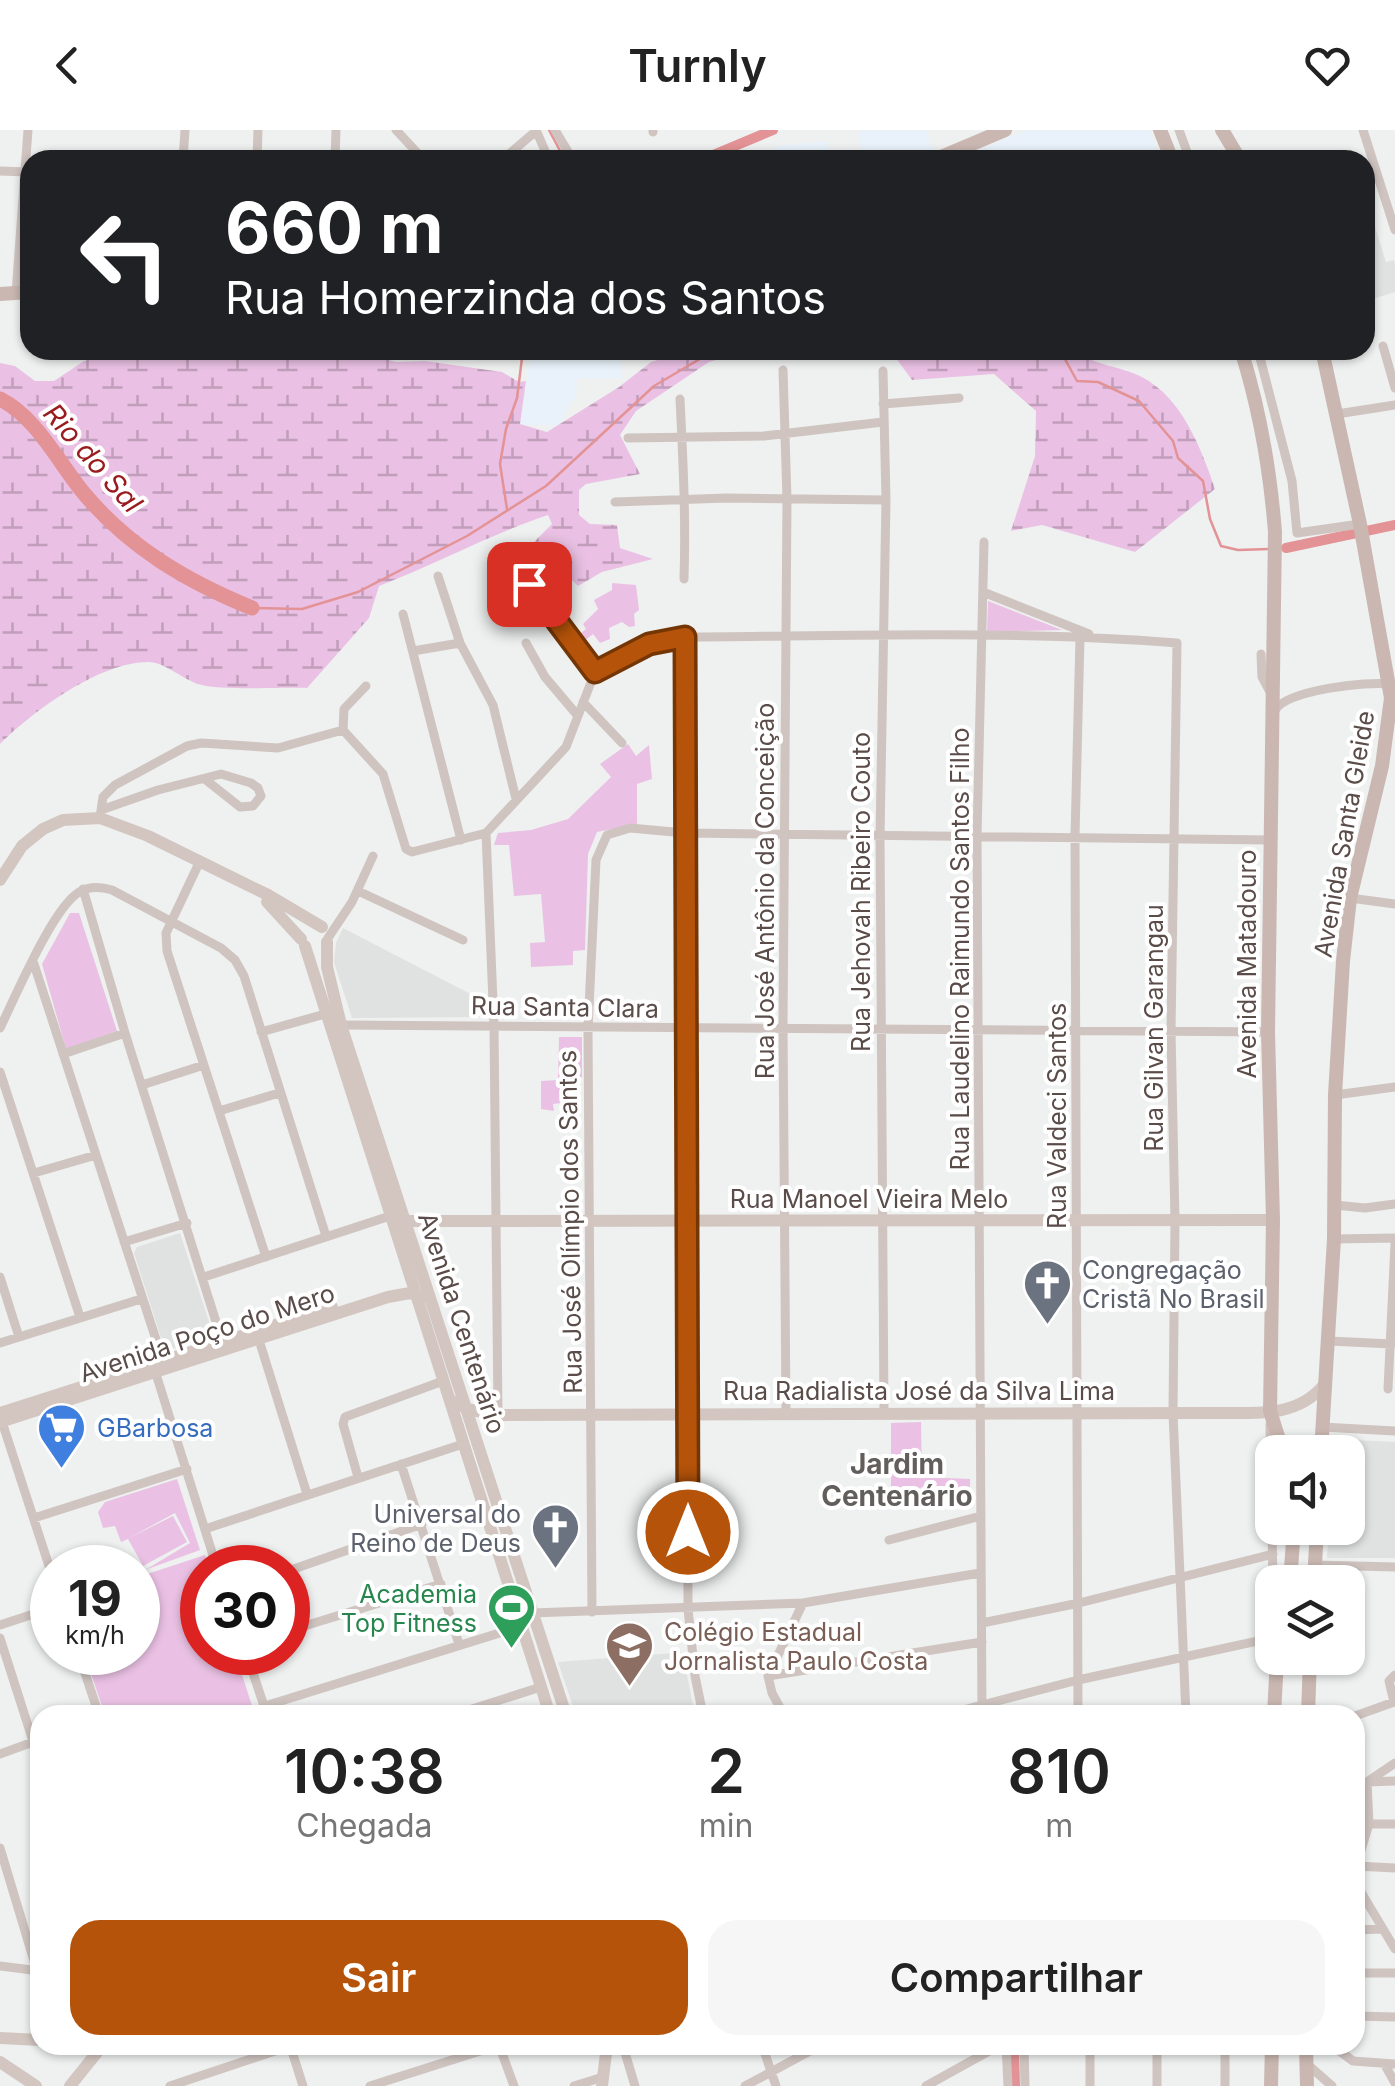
<!DOCTYPE html>
<html lang="pt">
<head>
<meta charset="utf-8">
<style>
  :root { --surface:#fff; --page:#f6f6f6; --text:#222; --muted:#767676; --accent:#b45309 }
  body { margin:0; font-family:Inter,sans-serif; background:var(--page); color:var(--text); height:100vh; display:flex; flex-direction:column; font-size:38px; white-space:nowrap }
  * { box-sizing:border-box; margin:0 }
  p { font-size:32px; color:var(--muted) }
  .icon { flex:none; width:55px; height:55px; fill:none; stroke:currentColor; stroke-width:2; stroke-linecap:round; stroke-linejoin:round }
  .map { position:relative; flex:1; overflow:hidden }
  .drawer { position:absolute; left:30px; top:1575px; width:1335px; height:350px; display:flex; flex-direction:column; background:var(--surface); border-radius:30px; box-shadow:0 2px 8px #0004 }
  .drawer>* { flex:none }
  .hud { position:absolute; left:20px; top:20px; width:1355px; height:210px; border-radius:30px; box-shadow:0 2px 8px #0004; background:#202124; color:#fff; overflow:hidden }
  .controls { position:absolute; left:1255px; top:1305px; display:grid; gap:20px }
  .controls a { display:grid; place-items:center; width:110px; height:110px; border-radius:20px; background:var(--surface); box-shadow:0 2px 8px #0004; font-size:50px }
  .speed { position:absolute; left:30px; top:1415px; display:flex; gap:20px; font-size:50px; font-weight:700; text-align:center }
  .speed>* { display:grid; place-content:center; width:130px; height:130px; border-radius:50%; background:var(--surface); box-shadow:0 2px 8px #0004; line-height:1 }
  .speed small { font-size:25px; font-weight:400 }
  .speed .limit { border:15px solid #d22; background:#fff; color:#111 }
  .pin { position:absolute; display:grid; place-items:center; width:85px; height:85px; color:#fff; margin:-42px; border-radius:20px; box-shadow:0 5px 15px #0006 }
  .me { position:absolute; width:110px; margin:-55px; rotate:0deg; stroke-linejoin:round; filter:drop-shadow(0 0 8px #0008) }
  .turn { display:flex; align-items:center; gap:35px; height:210px; padding:0 40px; font-size:45px }
  .turn .icon { width:130px; height:130px; stroke-width:2.5 }
  .turn b { display:block; font-size:70px; line-height:85px }
  .eta { display:flex; justify-content:space-evenly; align-items:center; height:170px; text-align:center }
  .eta b { font-size:60px; font-weight:600; line-height:70px }
  .action { display:flex; gap:20px; margin-top:auto; padding:20px 40px }
  .action a { flex:1; height:115px; border-radius:30px; background:var(--accent); color:#fff; font-size:40px; font-weight:600; line-height:115px; text-align:center }
  .action a+a { background:var(--page); color:var(--text) }
  header { display:flex; justify-content:space-between; align-items:center; height:130px; padding:0 40px; background:var(--surface); font-size:45px; font-weight:600 }
  .map>svg:first-child { display:block }
  .commercial { fill:#e9f2fa }
  .education { fill:#e0e2e1 }
  .green { fill:#eac1e4 }
  .wetland { fill:url(#wetland-marsh) }
  .lines { fill:none; stroke-linecap:round; stroke-linejoin:round }
  .stream { stroke:#e39295; stroke-width:2.5 }
  .canal { stroke:#e39295; stroke-width:10 }
  .river { stroke:#e39295; stroke-width:15 }
  .street { stroke:#cfc4c0; stroke-width:9 }
  .secondary { stroke:#d3c6c1; stroke-width:12 }
  .primary { stroke:#cab7b1; stroke-width:14 }
  .route-casing { stroke:#753606; stroke-width:25 }
  .route { stroke:#b45309; stroke-width:18 }
  .labels { text-anchor:middle; dominant-baseline:central; stroke-width:8; stroke-linejoin:round; paint-order:stroke }
  .street-label { font-size:25px; fill:#5a4c48; stroke:#fff }
  .worship-label { font-size:25px; fill:#5b616d; stroke:#fff; text-anchor:start }
  .shop-label { font-size:25px; fill:#366cbe; stroke:#fff; text-anchor:start }
  .leisure-label { font-size:25px; fill:#27864d; stroke:#fff; text-anchor:end }
  .education-label { font-size:25px; fill:#785e54; stroke:#fff; text-anchor:start }
  .water-label { font-size:28px; font-style:italic; fill:#9a1b1e; stroke:#fff }
  .neighbourhood-label { font-size:28px; font-weight:bold; fill:#625e5c; stroke:#fff }
</style>
</head>
<body>
<header><svg class="icon" aria-label="back" viewBox="0 0 24 24"><path d="M15 5l-7 7 7 7"/></svg>Turnly<svg class="icon" aria-label="heart" viewBox="0 0 24 24"><path d="M12 20l-8-8c-3-5 5-10 8-4 3-6 11-1 8 4z"/></svg></header>
<div class="map">
<svg width="1395" height="1956" viewBox="0 0 1395 1956">
  <defs>
    <pattern id="wetland-marsh" width="20" height="14" patternUnits="userSpaceOnUse" patternTransform="scale(2.5)"><rect width="20" height="14" fill="#eac1e4"/><path d="M1 5h8M5 5V1M11 12h8M15 12V8" fill="none" stroke="#c19fbb"/></pattern>
  </defs>
  <rect width="100%" height="100%" fill="#eef1f0"/>
  <path class="commercial" d="M859 0H926L933 26 923 30H862Z
    M1027 0H1149L1158 24 1144 30H955Z
    M826 11 832 24 841 20 844 30H749L779 16Z
    M531 220H621V249L577 248 576 268 569 273 560 295H520Z"/>
  <path class="education" d="M1365 65 1386 132 1394 130 1395 134V162L1366 171Z
    M343 798 486 872 485 887 352 888 334 832 336 813Z
    M180 1103 214 1207 171 1219 164 1217 134 1123 137 1117Z
    M1335 1309 1395 1312V1428H1327L1329 1398H1348V1322H1334Z
    M686 1522V1540L695 1585H576L558 1532Z"/>
  <path class="green" d="M612 453 636 455 639 480 634 484 635 496 629 497 622 492 609 498 610 509 600 513 593 504 578 516 573 509 586 499 583 494 598 479 594 470 612 460Z
    M988 471 1062 500 987 502Z
    M628 614 636 626 649 615 652 649 637 654V694L597 702 588 724 585 820 573 821V835L531 837 530 813 545 812 541 764 514 766 509 715H494L498 703 531 700 568 689 611 647 600 634Z
    M70 783H79L117 901 66 919 42 834Z
    M559 907H582V947L569 948 568 972 553 974 554 981 541 979V951L558 950Z
    M921 1292 922 1347 970 1349V1375L891 1374V1293Z
    M177 1349 200 1420 145 1440 190 1413 175 1383 129 1408 173 1386 187 1412 143 1436 128 1409 121 1412 115 1396 103 1398 98 1382 105 1372Z
    M205 1425 208 1437 202 1438V1522L235 1523 255 1585H105L84 1523 138 1522V1447Z"/>
  <path class="wetland" d="M127 220H352L396 232 425 231 502 242 519 252 526 251 520 294 547 302 619 257 651 232 691 220H753L709 232 636 281 620 305 640 344 586 354 579 360V385L590 394 617 395 620 418 653 429 602 442 578 456 533 413 552 394 548 385C489 405 436 434 379 456L369 488 307 558C281 557 220 561 198 554 182 549 165 532 148 532 100 532 33 581 0 614V233L15 236 35 251H54L84 231Z
    M890 220H1075C1095 236 1120 236 1142 247 1182 268 1201 318 1215 359L1135 422 1042 395 1011 401 1035 326 1036 281 994 244 912 250Z"/>
  <g class="lines">
    <path class="stream" d="M549 0 565 30
      M1060 220 1077 251 1098 252 1139 271 1173 311 1178 328 1203 351 1210 389 1221 416 1238 420 1269 419
      M507 379 500 334 506 299 517 268 523 220
      M252 478 302 479 358 462 467 406 546 356 654 256 715 220"/>
    <path class="canal" d="M701 30 773 0
      M1286 418 1395 395
      M1014 1915 1015 1956"/>
    <path class="river" d="M0 269C36 287 57 330 82 361 128 417 186 451 252 478"/>
    <path class="street" d="M396 0 424 30
      M536 0 549 30
      M555 0 570 25
      M653 0V2
      M1179 0 1190 30
      M1363 0 1395 100
      M183 30 185 0
      M257 30 258 0
      M335 30 336 0
      M502 30 536 1
      M0 41 27 42
      M16 163 28 0
      M1383 216 1395 258
      M1258 220 1292 351 1297 403 1360 394
      M783 240 787 369 783 896 786 1282
      M883 241 886 370 880 706 884 1283
      M680 269C683 330 686 388 684 449
      M883 274 959 268
      M1337 284 1395 275
      M628 308 764 306 883 292
      M615 372 726 368 886 370
      M507 421 551 486 595 542
      M438 446 460 513 493 575 516 669
      M983 462 1089 504
      M403 484 461 710
      M685 507 688 1479 695 1546 703 1585
      M526 513 545 547 578 586
      M413 521 460 513
      M1261 524 1262 547 1271 564
      M366 556 344 579 343 600 383 644 406 719 412 722 486 703
      M583 572 622 613
      M1275 580C1288 560 1366 551 1390 554
      M101 680 158 660 221 644 251 653 258 658 261 666 253 676 240 677 206 650
      M100 688 103 667 115 655 187 616 201 613 278 618 343 600
      M486 703 566 617 595 542 649 514 685 507C849 506 1013 500 1177 513L1171 901 1175 1091 1173 1283 1186 1585
      M486 703 494 896 498 1285
      M200 731 166 803 167 821 266 1127
      M83 759 125 903 223 1214
      M358 761 463 810
      M1350 768 1395 774
      M328 808 352 772 373 726
      M33 831 163 1231
      M341 895 1268 902
      M0 898C15 868 54 774 81 761 91 756 102 757 112 760L221 818 235 830 244 846 326 1106
      M261 902 325 884
      M63 924 125 903
      M0 942 80 1187
      M142 955 204 935
      M1335 965 1395 957
      M219 981 279 963
      M34 1043 96 1025
      M1335 1075 1365 1078 1395 1074
      M1334 1109 1395 1108
      M124 1112 187 1093
      M0 1147 19 1207
      M204 1147 390 1086
      M259 1210 307 1364
      M1329 1211 1392 1214
      M0 1213 141 1169
      M156 1244 217 1438
      M1388 1259 1395 1114
      M2 1292 52 1445
      M1270 1294 1273 1452
      M1322 1297 1395 1301
      M401 1334 459 1514
      M358 1347 343 1294 345 1287 443 1251
      M34 1388 187 1339
      M205 1399 463 1314
      M889 1410 981 1386
      M1315 1435 1395 1437
      M288 1441 422 1394
      M592 1482 588 899 596 730 607 705 630 698 685 703 1270 710
      M532 1483 803 1473 980 1443
      M982 1493 1079 1473 1273 1424
      M0 1495 52 1478
      M288 1501 441 1454
      M0 1508 40 1633
      M78 1522 99 1585
      M246 1522 267 1585
      M768 1546 982 1512
      M265 1576 522 1496
      M453 1585 541 1557
      M784 1585 772 1563 768 1546 803 1473
      M944 1585 1078 1550 1272 1508
      M982 1585 977 706 984 412
      M1078 1585 1075 706 1080 507
      M1241 1585 1273 1580
      M1355 1586 1394 1572 1389 1551 1395 1545
      M0 1624 33 1612
      M1367 1652 1395 1651
      M1369 1694H1395
      M0 1718 37 1841
      M1356 1736 1395 1738
      M1355 1740 1369 1694 1367 1652 1395 1633
      M1355 1752 1395 1819
      M1355 1800 1383 1799
      M0 1836 40 1841
      M1355 1843H1395
      M1355 1886 1395 1887
      M290 1915 303 1956
      M499 1915 514 1956
      M762 1915 776 1956
      M1006 1915 1008 1956
      M1024 1915 1025 1956
      M1090 1915V1956
      M1331 1915 1353 1931 1395 1934
      M623 1916 635 1956
      M1307 1934 1332 1956
      M1385 1935 1395 1953
      M170 1956 293 1915
      M370 1956 499 1915
      M574 1956 603 1947
      M745 1956 821 1915
      M926 1956 1000 1915
      M1157 1956V1915
      M1225 1956V1915"/>
    <path class="secondary" d="M0 750 22 716 43 699 63 690 100 688 148 706 268 765 322 797
      M267 772 301 809
      M327 812V837L341 895 566 1585
      M305 816 550 1585
      M405 1091 1273 1090
      M450 1270 467 1279 498 1285 1208 1283C1250 1282 1295 1290 1324 1255
      M0 1283 332 1177
      M0 1292 388 1167 410 1163 422 1167
      M0 1908 40 1910
      M0 1932 36 1956
      M70 1956 103 1915
      M602 1956 607 1915"/>
    <path class="primary" d="M1160 0 1172 30
      M1222 0 1240 30
      M934 30 1005 0
      M0 164 30 162
      M1241 220C1260 280 1270 339 1275 402L1268 902 1273 1090 1270 1281 1283 1322
      M1321 1322 1334 1109 1335 965 1343 831 1350 768 1382 636 1391 568 1360 394 1322 220
      M1290 1452 1294 1398
      M1314 1452 1317 1398
      M1274 1585 1277 1528
      M1308 1585 1310 1528
      M1306 1915 1307 1956
      M1271 1956 1272 1915"/>
  </g>
  <g class="lines">
    <defs>
      <path id="route" d="M529 454 595 542 649 514 685 507 688 1402"/>
    </defs>
    <use href="#route" class="route-casing"/>
    <use href="#route" class="route"/>
  </g>
  <defs>
    <symbol id="church-pin" viewBox="-11 -11 22 30"><path d="M0 17L-7.5 6A9.5 9.5 0 1 1 7.5 6Z" fill="#6b7280" stroke="#fff"/><path d="M-1.2-6h2.4v3.5h3.3v2.4h-3.3V6h-2.4V-.1h-3.3v-2.4h3.3Z" fill="#fff"/></symbol>
    <symbol id="supermarket-pin" viewBox="-11 -11 22 30"><path d="M0 17L-7.5 6A9.5 9.5 0 1 1 7.5 6Z" fill="#3f7fe0" stroke="#fff"/><path d="M-6-5.5h2.5l.6 2H6L4.5 2H-2.5L-4.4-4H-6ZM-1.5 3.2a1.3 1.3 0 1 0 .1 0ZM3 3.2a1.3 1.3 0 1 0 .1 0Z" fill="#fff"/></symbol>
    <symbol id="stadium-pin" viewBox="-11 -11 22 30"><path d="M0 17L-7.5 6A9.5 9.5 0 1 1 7.5 6Z" fill="#2e9e5b" stroke="#fff"/><path d="M0-5a6.5 5 0 1 0 0 10a6.5 5 0 1 0 0-10ZM-3.5-1.8h7v3.6h-7Z" fill="#fff"/></symbol>
    <symbol id="school-pin" viewBox="-11 -11 22 30"><path d="M0 17L-7.5 6A9.5 9.5 0 1 1 7.5 6Z" fill="#8d6e63" stroke="#fff"/><path d="M0-5L7-2L0 1L-7-2ZM-4 1L0 2.5L4 1V4Q0 6-4 4Z" fill="#fff"/></symbol>
  </defs>
  <g fill-rule="evenodd">
    <use href="#church-pin" x="1020" y="1126" width="55" height="75"/>
    <use href="#supermarket-pin" x="34" y="1270" width="55" height="75"/>
    <use href="#church-pin" x="528" y="1370" width="55" height="75"/>
    <use href="#stadium-pin" x="484" y="1450" width="55" height="75"/>
    <use href="#school-pin" x="602" y="1488" width="55" height="75"/>
  </g>
  <g class="labels">
    <g class="street-label">
      <text transform="translate(1344 704) rotate(-80)">Avenida Santa Gleide</text>
      <text transform="translate(765 761) rotate(-90)">Rua José Antônio da Conceição</text>
      <text transform="translate(861 762) rotate(-90)">Rua Jehovah Ribeiro Couto</text>
      <text transform="translate(960 819) rotate(-90)">Rua Laudelino Raimundo Santos Filho</text>
      <text transform="translate(1247 834) rotate(-90)">Avenida Matadouro</text>
      <text transform="translate(565 877) rotate(1)">Rua Santa Clara</text>
      <text transform="translate(1154 898) rotate(-90)">Rua Gilvan Garangau</text>
      <text transform="translate(1057 986) rotate(-90)">Rua Valdeci Santos</text>
      <text x="869" y="1069">Rua Manoel Vieira Melo</text>
      <text transform="translate(570 1092) rotate(-91)">Rua José Olímpio dos Santos</text>
      <text transform="translate(462 1193) rotate(72)">Avenida Centenário</text>
      <text transform="translate(207 1203) rotate(-18)">Avenida Poço do Mero</text>
      <text x="919" y="1261">Rua Radialista José da Silva Lima</text>
    </g>
    <g class="worship-label">
      <text x="1082" y="1140">Congregação<tspan x="1082" dy="29">Cristã No Brasil</tspan></text>
      <text x="521" y="1384" text-anchor="end">Universal do<tspan x="521" dy="29">Reino de Deus</tspan></text>
    </g>
    <g class="shop-label">
      <text x="97" y="1298">GBarbosa</text>
    </g>
    <g class="leisure-label">
      <text x="477" y="1464">Academia<tspan x="477" dy="29">Top Fitness</tspan></text>
    </g>
    <g class="education-label">
      <text x="664" y="1502">Colégio Estadual<tspan x="664" dy="29">Jornalista Paulo Costa</tspan></text>
    </g>
    <g class="water-label">
      <text transform="translate(93 328) rotate(49)">Rio do Sal</text>
    </g>
    <g class="neighbourhood-label">
      <text x="897" y="1334">Jardim<tspan x="897" dy="32">Centenário</tspan></text>
    </g>
  </g>
</svg>
<div class="controls">
<a><svg class="icon" aria-label="sound" viewBox="0 0 24 24"><path d="M4 9h4l5-4v14l-5-4H4zM17 9q2 3 0 6"/></svg></a>
<a><svg class="icon" aria-label="layers" viewBox="0 0 24 24"><path d="M12 4l9 5-9 5-9-5zM3 14l9 5 9-5"/></svg></a>
</div>
<div class="speed"><div>19<small>km/h</small></div><div class="limit">30</div></div>
<div class="pin" style="left:529px;top:454px;background:#d93025"><svg class="icon" aria-label="arrive" viewBox="0 0 24 24"><path d="M6 21V4h12l-3 4 3 4H6"/></svg></div>
<svg class="me" style="left:688px;top:1402px" viewBox="-20 -20 40 40"><circle r="17" fill="#b45309" stroke="#fff" stroke-width="3"/><path d="M0-11L8 9 0 5-8 9z" fill="#fff"/></svg>
<div class="hud">
<div class="turn"><svg class="icon" aria-label="left" viewBox="0 0 24 24"><path d="M17 20v-9H6M10 6l-5 5 5 5"/></svg><div><b>660 m</b>Rua Homerzinda dos Santos</div></div>
</div>
<section class="drawer">
<div class="eta">
<div><b>10:38</b><p>Chegada</p></div>
<div><b>2</b><p>min</p></div>
<div><b>810</b><p>m</p></div>
</div>
<div class="action"><a>Sair</a><a>Compartilhar</a></div>
</section>
</div>
</body>
</html>
